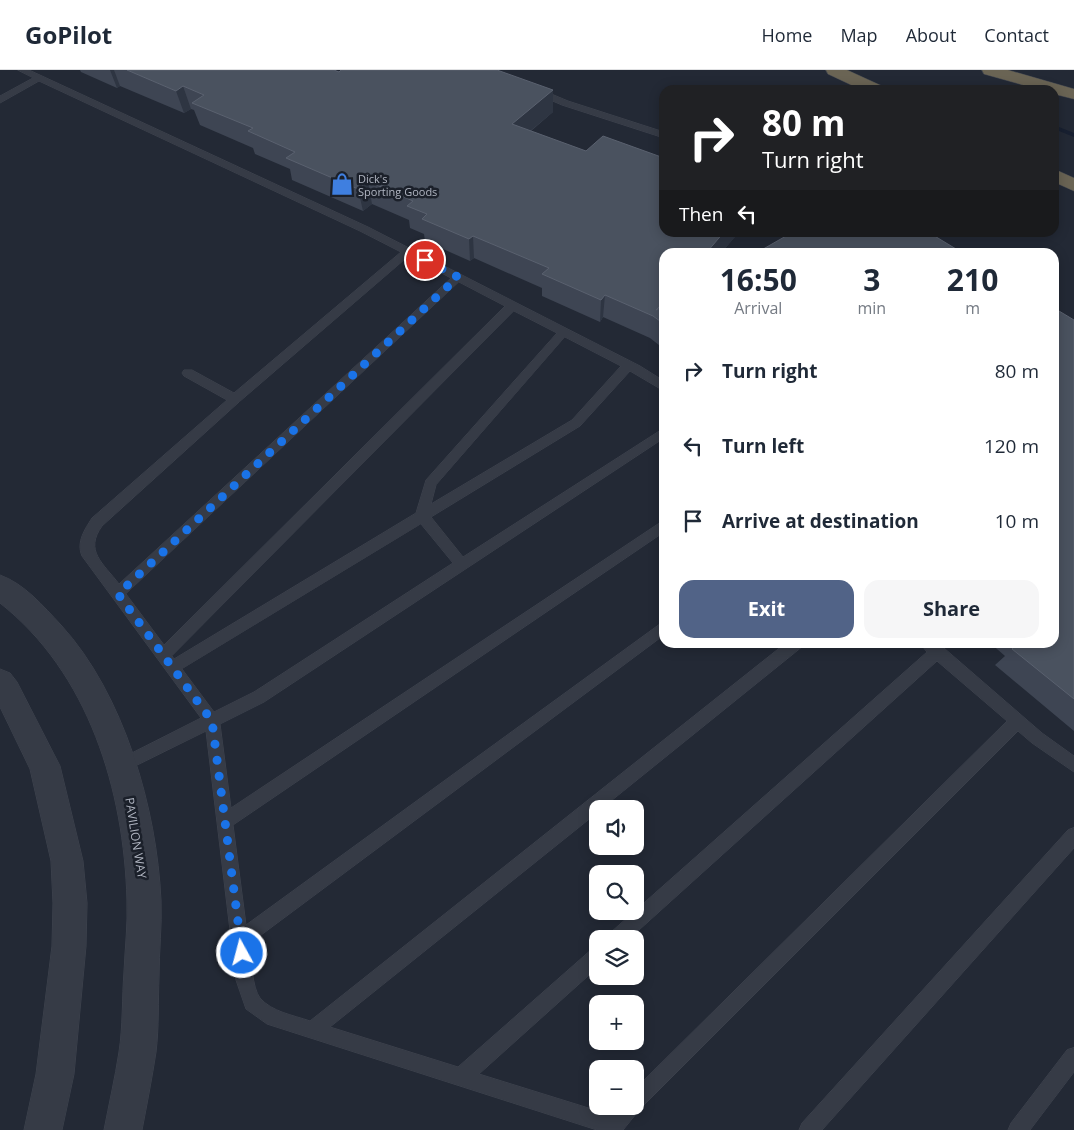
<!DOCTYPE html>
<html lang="en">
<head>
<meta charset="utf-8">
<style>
  :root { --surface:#fff; --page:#f6f6f7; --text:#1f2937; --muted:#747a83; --line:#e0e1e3; --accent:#516387 }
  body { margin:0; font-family:"Open Sans",sans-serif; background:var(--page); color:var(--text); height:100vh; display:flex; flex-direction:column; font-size:19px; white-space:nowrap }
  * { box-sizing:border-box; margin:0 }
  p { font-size:16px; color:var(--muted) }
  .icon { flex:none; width:28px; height:28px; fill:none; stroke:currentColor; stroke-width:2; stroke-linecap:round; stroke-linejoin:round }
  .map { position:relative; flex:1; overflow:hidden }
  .side { position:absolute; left:659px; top:178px; width:400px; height:400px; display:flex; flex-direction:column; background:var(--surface); border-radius:15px; box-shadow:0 2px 12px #0003 }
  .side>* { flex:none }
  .hud { position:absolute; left:659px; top:15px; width:400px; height:152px; border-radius:15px; box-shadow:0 2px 12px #0003; background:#202124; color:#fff; overflow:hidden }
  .fabs { position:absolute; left:589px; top:730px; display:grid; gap:10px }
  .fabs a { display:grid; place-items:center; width:55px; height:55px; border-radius:10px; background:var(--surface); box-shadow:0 2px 12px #0003; font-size:25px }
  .pin { position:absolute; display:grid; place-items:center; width:42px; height:42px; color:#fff; margin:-21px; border:2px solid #fff; border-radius:50%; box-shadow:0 1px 5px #0007 }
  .me { position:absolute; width:55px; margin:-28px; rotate:353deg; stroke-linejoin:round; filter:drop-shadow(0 0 4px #0008) }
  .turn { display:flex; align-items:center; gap:18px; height:105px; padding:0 20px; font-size:22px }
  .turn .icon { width:65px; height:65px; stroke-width:2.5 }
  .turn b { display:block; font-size:35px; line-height:42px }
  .then { display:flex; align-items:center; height:48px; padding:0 20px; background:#0003; gap:10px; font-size:19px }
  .eta { display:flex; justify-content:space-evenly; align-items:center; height:85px; text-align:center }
  .eta b { font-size:30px; font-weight:700; line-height:35px }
  .cta { display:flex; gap:10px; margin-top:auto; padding:10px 20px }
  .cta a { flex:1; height:58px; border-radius:15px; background:var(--accent); color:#fff; font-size:20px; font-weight:700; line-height:58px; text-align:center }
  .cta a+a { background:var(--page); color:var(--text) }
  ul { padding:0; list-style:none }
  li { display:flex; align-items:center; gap:15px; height:75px; padding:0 20px }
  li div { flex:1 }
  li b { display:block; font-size:19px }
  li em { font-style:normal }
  header { display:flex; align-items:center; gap:30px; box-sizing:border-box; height:70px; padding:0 25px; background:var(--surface); border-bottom:1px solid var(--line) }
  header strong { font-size:24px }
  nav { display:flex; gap:28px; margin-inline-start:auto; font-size:18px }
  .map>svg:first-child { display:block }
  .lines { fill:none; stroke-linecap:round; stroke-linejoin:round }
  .stream { fill:#182031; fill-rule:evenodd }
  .lane-casing { stroke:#3f444f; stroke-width:1 }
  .street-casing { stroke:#3f444f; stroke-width:1 }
  .highway-casing { stroke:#414650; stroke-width:1 }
  .lane { fill:#363b46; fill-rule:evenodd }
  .street { fill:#363b46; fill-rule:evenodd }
  .highway { fill:#6a6454; fill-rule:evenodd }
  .wall { fill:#3e4553 }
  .shaded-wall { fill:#2e3542 }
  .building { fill:#4a525f; stroke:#5a616f }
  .route { stroke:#1a73e8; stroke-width:9; stroke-dasharray:0 16.2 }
  .labels { text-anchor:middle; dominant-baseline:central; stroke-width:5; stroke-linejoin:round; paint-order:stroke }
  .far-poi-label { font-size:11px; fill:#b1b6c2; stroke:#1b202a; text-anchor:start }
  .street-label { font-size:12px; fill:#b1b6c2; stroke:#1b202a }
</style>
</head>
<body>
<header>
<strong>GoPilot</strong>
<nav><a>Home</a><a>Map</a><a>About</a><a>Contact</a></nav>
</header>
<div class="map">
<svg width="1074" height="1060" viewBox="0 0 1074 1060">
  <rect width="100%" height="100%" fill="#232935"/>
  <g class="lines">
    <path class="stream" d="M1054 55 1074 63V67L1054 59Z"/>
    <defs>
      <path id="lane" d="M18 0H29L368 157 640 296 664 311V321L630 301 580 356 431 447 463 487 664 358V368L264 632 220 654 231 738 664 450V462L233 755 246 855 664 551V565L249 874C251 887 252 918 260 928 272 942 293 945 310 951L787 572H805L803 576 601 739H598V742L330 957 458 997 592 879 598 877V897L479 1004 611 1045 619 1036H635V1019L1007 651 937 591 629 869H608L610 863 927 582 919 572H937L1042 663 1074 686V702L1032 673 1018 661 640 1039 623 1060H597L267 954 246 939 236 910 206 661 121 703 116 701 113 696 116 691 201 648 82 486C76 472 85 459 92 448L227 330 184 306 182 303 184 300H192L234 323 401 182 360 161 39 11 0 33V26L33 8ZM409 186 451 208 119 514C103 493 84 481 102 456L239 332ZM459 212 505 236 164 575 126 524ZM514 241 557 263 426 410 416 443 174 589 172 586ZM565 267 621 296 572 350 431 434 436 415ZM421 454 453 493 254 622 214 642 182 599Z
        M537 18 568 31 664 62V68L562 35 534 23V19Z
        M1074 758V778L822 1060H799L802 1053 1068 760Z
        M1074 978V1002L1030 1060H1008L1011 1053 1067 980Z"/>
      <path id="street" d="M0 505C25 514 43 536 61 555 124 624 157 739 161 831 162 856 159 881 159 906 158 931 159 957 156 982 152 1008 147 1034 142 1060H104C109 1034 115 1008 119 982 123 956 122 928 124 902 125 878 128 854 127 830 124 720 89 603 0 533Z
        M0 599 10 603 17 612 60 696 83 791 87 833 86 876 74 1004 62 1060H24L36 1004 52 876 53 833 51 791 30 699 0 637Z"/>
      <path id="highway" d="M826 0H847L882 16 885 20H862L828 4Z
        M982 0H1008L1074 19V29L1054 24V20H1041L984 4Z
        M1054 99 1074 108V121L1054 112Z"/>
    </defs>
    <use href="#lane" class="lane-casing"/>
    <use href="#street" class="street-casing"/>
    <use href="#highway" class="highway-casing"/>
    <use href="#lane" class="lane"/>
    <use href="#street" class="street"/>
    <use href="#highway" class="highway"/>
  </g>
  <path class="wall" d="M80 0H334L339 2 553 20V42L531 61 664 162H739L722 182H664V279L650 268 603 247 600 252 542 226V218L474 188 470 191 425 171 424 164 410 158 409 150 372 134 363 141 292 110 290 99 255 84 253 78 200 55 194 40 191 39 184 43 120 16 117 18 81 2Z
    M1074 250V661L995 595 1005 586 989 572H1054Z"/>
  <path class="shaded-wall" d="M110 0H114L120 16 117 18Z
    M183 16 191 39 184 43 176 21Z
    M553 20V42L512 76V54Z
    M368 111 372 134 363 141 358 119Z
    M724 162H739L722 182H707Z
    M473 166 474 188 470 191 469 169Z
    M605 225 603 247 600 252 601 230Z
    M664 232V250L656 240Z"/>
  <path class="building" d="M127 0H334L339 2 341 0H497L553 20 512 54 586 81 603 66 664 88V162H724L707 182H664V232L656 240 664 236V254L653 246 605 225 601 230 542 204 549 198 473 166 469 169 422 149 427 144 407 136 413 131 368 111 358 119 286 88 295 82 248 61 253 58 192 33 204 25 183 16 176 21Z
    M793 162H928L961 182H758Z
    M1054 238 1074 250V629L1012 579 1019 572H1054Z"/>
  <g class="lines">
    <path class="route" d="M242 883 212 651 118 524 458 207 425 190"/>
  </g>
  <defs>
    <symbol id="shop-bare" viewBox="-9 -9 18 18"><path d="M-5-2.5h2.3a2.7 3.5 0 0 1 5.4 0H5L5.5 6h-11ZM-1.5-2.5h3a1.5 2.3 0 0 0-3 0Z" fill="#3f7fe0" stroke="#1b202a" stroke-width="2.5" paint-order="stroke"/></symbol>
  </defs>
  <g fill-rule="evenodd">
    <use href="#shop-bare" x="326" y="98" width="32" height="32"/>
  </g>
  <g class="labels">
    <g class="far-poi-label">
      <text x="358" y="108">Dick's<tspan x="358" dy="13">Sporting Goods</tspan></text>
    </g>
    <g class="street-label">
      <text transform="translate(136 768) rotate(81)">PAVILION WAY</text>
    </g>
  </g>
</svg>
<div class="fabs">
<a><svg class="icon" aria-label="sound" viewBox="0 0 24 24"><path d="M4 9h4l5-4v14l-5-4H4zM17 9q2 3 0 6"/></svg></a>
<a><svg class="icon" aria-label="search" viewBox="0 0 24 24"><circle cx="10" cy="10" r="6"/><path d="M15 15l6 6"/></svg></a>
<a><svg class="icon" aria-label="layers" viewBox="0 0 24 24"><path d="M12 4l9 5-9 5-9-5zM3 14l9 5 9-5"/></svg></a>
<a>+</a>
<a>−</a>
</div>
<div class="pin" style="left:425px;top:190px;background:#d93025"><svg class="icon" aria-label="arrive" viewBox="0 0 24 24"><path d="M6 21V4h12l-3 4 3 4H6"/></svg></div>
<svg class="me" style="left:242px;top:883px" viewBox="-20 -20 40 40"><circle r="17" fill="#1a73e8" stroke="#fff" stroke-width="3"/><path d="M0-11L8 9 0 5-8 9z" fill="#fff"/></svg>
<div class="hud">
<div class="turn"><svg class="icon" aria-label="right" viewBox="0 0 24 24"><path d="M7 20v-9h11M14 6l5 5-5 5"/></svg><div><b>80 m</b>Turn right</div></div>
<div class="then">Then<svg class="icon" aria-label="left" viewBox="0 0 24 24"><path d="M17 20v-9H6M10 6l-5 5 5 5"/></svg></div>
</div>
<section class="side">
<div class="eta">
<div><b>16:50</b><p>Arrival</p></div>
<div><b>3</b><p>min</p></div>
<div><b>210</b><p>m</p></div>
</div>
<ul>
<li><svg class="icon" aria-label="right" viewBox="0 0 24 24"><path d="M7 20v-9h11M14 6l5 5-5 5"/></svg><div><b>Turn right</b></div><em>80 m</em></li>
<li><svg class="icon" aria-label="left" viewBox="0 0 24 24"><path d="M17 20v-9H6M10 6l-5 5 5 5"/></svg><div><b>Turn left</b></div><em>120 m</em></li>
<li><svg class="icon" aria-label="arrive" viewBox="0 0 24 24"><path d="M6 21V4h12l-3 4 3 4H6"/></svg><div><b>Arrive at destination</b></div><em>10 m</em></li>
</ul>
<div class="cta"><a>Exit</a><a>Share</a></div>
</section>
</div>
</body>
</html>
